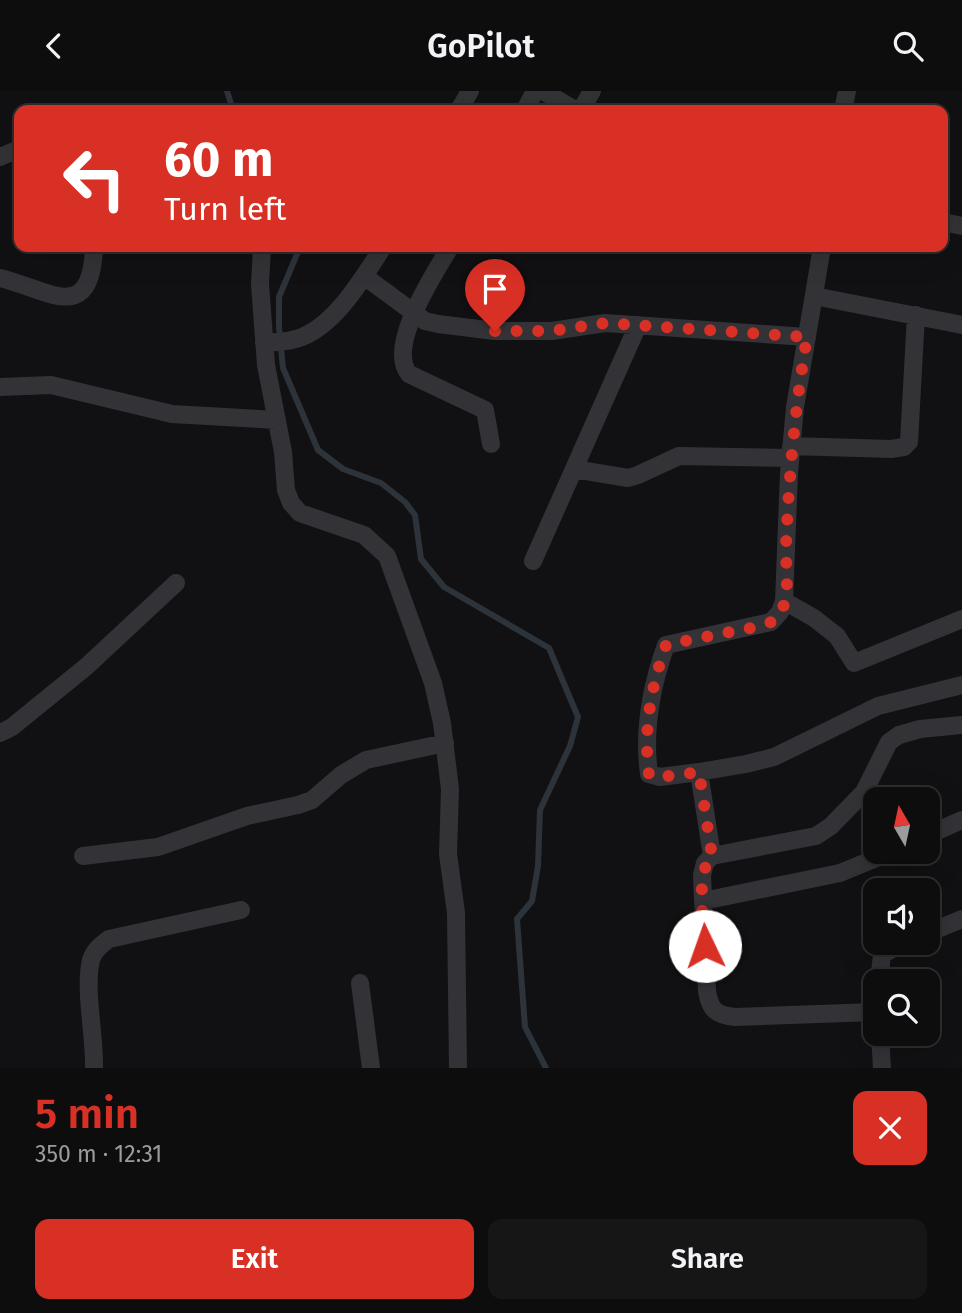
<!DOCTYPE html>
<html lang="en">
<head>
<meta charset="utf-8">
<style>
  :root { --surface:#0d0d0e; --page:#161617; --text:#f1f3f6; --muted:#9a9c9e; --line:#2d2d2e; --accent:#d93025 }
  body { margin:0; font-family:"Fira Sans",sans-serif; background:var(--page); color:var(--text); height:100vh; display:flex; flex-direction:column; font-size:26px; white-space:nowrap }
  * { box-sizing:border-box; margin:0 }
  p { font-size:23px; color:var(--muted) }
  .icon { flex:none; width:38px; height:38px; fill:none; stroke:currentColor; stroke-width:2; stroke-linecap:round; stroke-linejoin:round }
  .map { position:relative; height:977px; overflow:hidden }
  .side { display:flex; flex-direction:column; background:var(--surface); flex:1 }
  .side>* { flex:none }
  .top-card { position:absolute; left:14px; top:14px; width:934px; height:147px; border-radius:14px; box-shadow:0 7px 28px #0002,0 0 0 2px var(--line); background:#d93025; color:#fff; overflow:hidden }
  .needle { width:46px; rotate:351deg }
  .controls { position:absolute; left:863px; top:696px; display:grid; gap:14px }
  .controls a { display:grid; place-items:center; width:77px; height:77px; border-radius:14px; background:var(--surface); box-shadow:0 7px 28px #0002,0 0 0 2px var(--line); font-size:35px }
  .pin { position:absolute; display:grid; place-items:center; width:60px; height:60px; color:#fff; margin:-72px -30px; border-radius:50% 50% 50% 0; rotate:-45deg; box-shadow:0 0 7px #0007 }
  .pin .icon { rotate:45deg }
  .me { position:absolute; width:77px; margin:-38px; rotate:357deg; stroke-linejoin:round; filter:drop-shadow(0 0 5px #0008) }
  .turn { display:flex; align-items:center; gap:24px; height:147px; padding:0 35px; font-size:32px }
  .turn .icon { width:91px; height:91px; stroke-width:2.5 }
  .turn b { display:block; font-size:49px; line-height:60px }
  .round { display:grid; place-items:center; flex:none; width:74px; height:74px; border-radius:14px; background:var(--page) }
  .headline { display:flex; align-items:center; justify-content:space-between; height:119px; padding:0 35px }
  h1 { font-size:42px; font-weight:600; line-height:52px; color:var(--accent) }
  .cta { display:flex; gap:14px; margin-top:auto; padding:14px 35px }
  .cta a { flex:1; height:80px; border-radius:14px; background:var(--accent); color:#fff; font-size:28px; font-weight:600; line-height:80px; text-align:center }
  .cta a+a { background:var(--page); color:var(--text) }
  header { display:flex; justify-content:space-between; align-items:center; height:91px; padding:0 35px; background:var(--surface); font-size:32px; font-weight:600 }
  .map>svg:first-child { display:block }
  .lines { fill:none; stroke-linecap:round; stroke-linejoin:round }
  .stream { stroke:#2c333a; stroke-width:6 }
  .street { stroke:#333337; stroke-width:18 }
  .route { stroke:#d93025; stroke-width:12; stroke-dasharray:0 21.6 }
</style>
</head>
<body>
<header><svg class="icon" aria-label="back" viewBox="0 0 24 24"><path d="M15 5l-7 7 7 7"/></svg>GoPilot<svg class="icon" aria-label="search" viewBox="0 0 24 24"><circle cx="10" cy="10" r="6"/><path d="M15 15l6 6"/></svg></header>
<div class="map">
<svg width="962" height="977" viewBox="0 0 962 977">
  <rect width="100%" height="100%" fill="#111113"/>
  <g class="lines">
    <path class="stream" d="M227 0 233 19
      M300 156 279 206V236L283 277 318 359 343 378 381 392 405 411 415 424 421 468 444 496 549 557 578 626 570 655 540 719 538 775 532 810 517 828 525 936 546 977"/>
    <path class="street" d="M543 0 575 19
      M459 19 470 0
      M525 19 535 0
      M581 19 592 0
      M843 19 847 0
      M0 66 19 58
      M943 131 962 135
      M262 156 260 193 266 274 283 361 286 399 291 412 300 422 364 444 387 465 433 592 442 632 450 698 448 763 456 822 458 977
      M450 156C435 182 386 255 409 283L485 319 491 353
      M822 156 795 316 789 382 784 510 780 521 771 531 666 554C651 596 643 639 649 683L660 686 699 681 746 673 774 666 878 615 962 594
      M364 185 425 230 438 233 495 240H552L605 232 807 246
      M0 187C49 199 91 235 94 156
      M814 205 962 234
      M264 252C276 251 291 251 302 246 337 232 364 185 383 156
      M0 296 51 294 172 323 277 329
      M791 355 891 358 904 356 909 351 916 224
      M574 378 628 387 638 384 679 365 790 367
      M533 470 638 234
      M784 510 814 527 837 545 854 572 962 528
      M0 642 12 636 87 575 176 492
      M699 681 712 765
      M928 744 962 729
      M83 765 158 756 247 725 298 714 312 709 341 684 366 669 445 652
      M703 810 840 782 891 761
      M928 842 962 828
      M879 891 882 864 902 852
      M360 892 371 977
      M875 921 735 926C716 924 710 919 707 900L702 784 705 772 712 765 816 745 831 735 864 701 889 651 899 644 920 638 962 634
      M880 943 882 977
      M94 977C95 945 84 899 91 869 94 859 101 854 109 848L241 819"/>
  </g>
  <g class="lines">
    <path class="route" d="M495 240H552L605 232 807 246C795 316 789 384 786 455 785 477 794 517 771 531 762 536 749 537 740 539 715 544 690 549 666 554 651 596 643 639 649 684L660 686 699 681 712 765C695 782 704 831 705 855"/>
  </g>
</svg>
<div class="controls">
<a><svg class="needle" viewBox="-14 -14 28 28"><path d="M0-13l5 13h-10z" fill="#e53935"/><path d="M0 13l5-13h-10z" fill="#9a9c9e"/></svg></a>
<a><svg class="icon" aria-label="sound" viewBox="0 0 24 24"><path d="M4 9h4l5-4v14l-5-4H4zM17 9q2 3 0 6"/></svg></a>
<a><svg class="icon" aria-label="search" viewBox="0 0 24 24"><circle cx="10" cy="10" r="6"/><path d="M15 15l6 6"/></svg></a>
</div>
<div class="pin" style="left:495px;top:240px;background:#d93025"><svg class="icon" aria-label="arrive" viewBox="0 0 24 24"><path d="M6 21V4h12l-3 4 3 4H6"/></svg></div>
<svg class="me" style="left:705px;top:855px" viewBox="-20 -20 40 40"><circle r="19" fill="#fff"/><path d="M0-13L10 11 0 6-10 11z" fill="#d93025"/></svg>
<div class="top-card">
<div class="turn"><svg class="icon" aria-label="left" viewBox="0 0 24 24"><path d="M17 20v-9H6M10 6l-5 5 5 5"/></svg><div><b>60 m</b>Turn left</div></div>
</div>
</div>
<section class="side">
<div class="headline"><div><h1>5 min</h1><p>350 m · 12:31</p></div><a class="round" style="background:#d93025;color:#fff"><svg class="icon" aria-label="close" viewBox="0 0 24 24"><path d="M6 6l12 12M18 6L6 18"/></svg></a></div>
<div class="cta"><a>Exit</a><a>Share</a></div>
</section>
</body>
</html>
